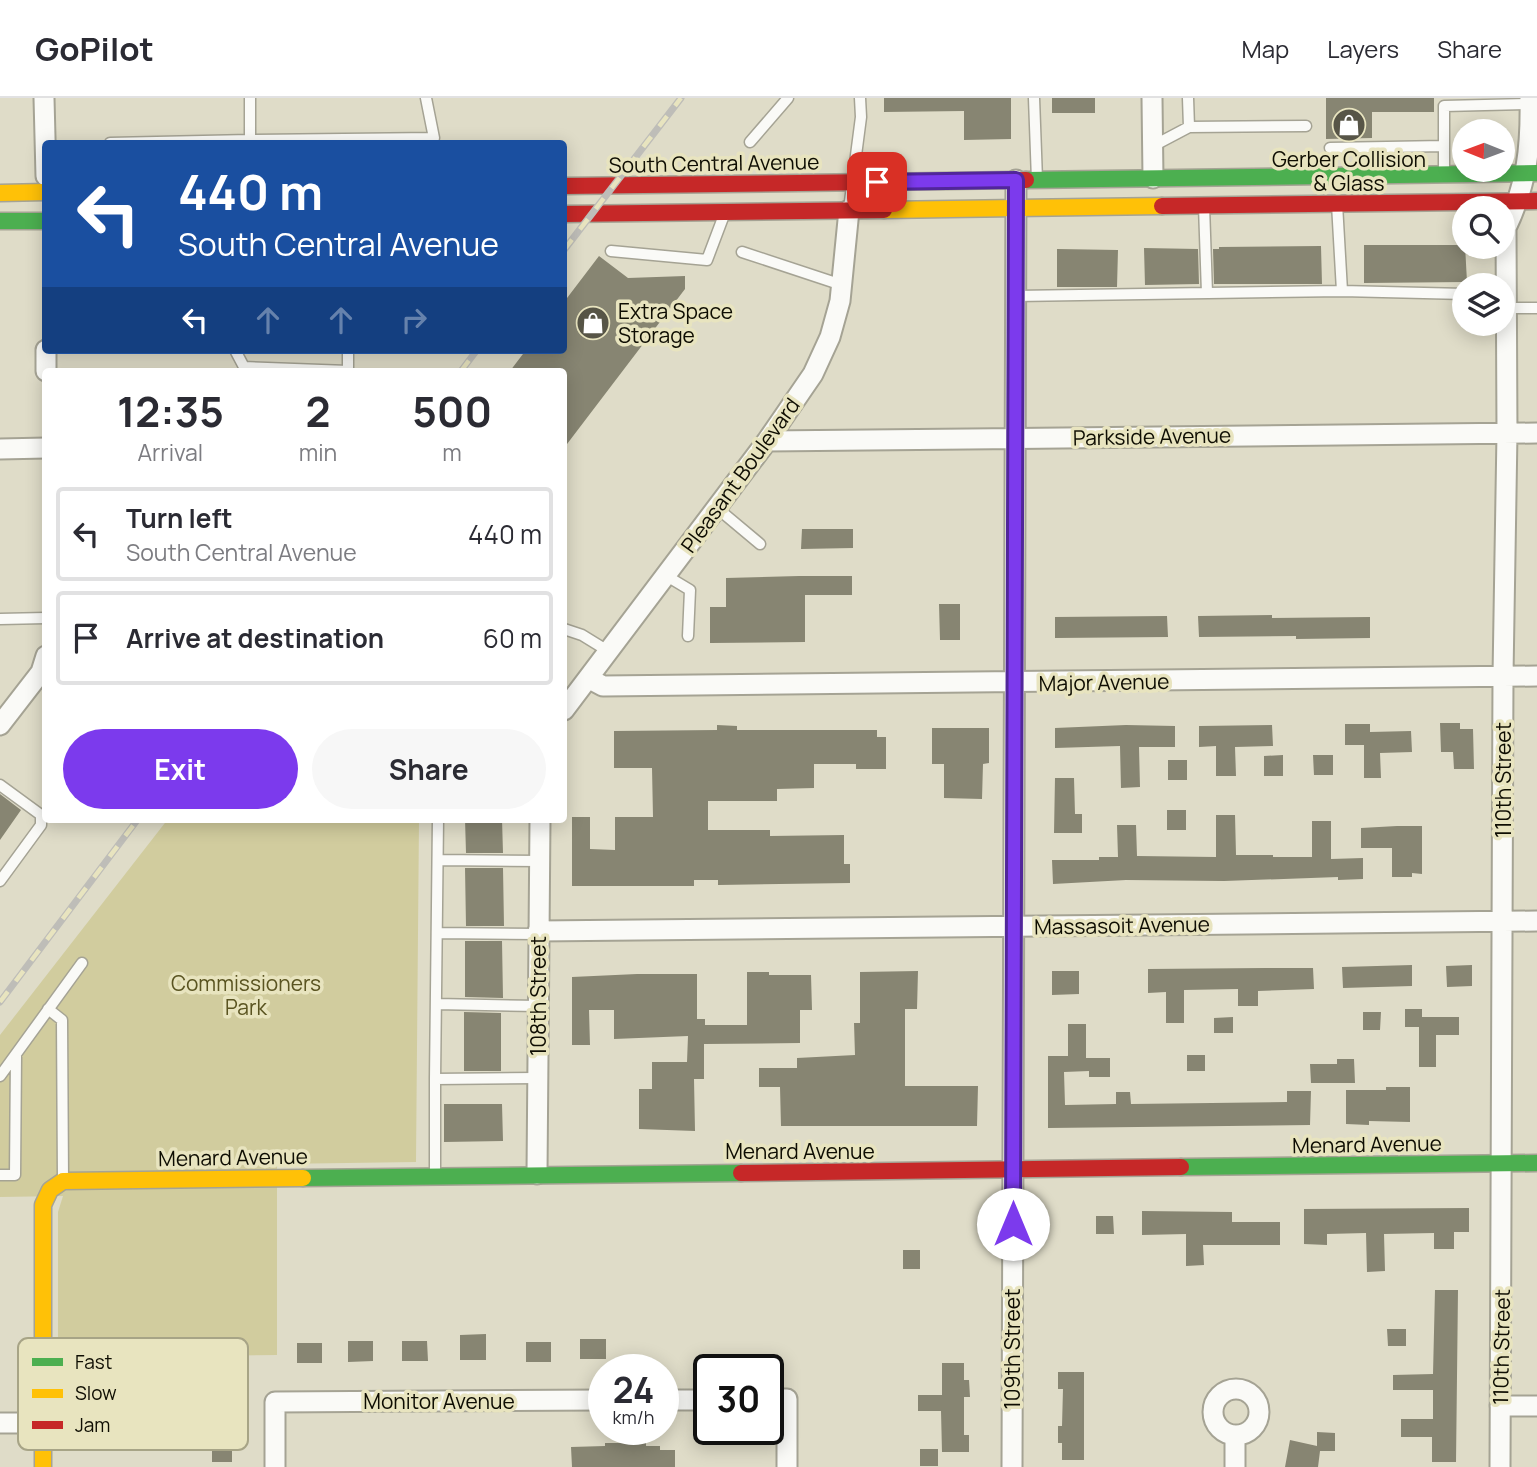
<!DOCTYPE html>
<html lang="en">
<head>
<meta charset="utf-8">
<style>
  :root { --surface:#fff; --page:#f7f7f7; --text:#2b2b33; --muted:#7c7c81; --line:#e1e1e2; --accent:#7c3aed }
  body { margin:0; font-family:Manrope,sans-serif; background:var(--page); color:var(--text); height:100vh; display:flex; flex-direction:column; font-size:26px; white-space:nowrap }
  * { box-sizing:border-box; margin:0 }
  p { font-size:23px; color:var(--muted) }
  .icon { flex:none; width:38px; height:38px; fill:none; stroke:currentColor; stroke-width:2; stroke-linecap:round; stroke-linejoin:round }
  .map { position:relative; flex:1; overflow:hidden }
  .panel { position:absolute; left:42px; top:270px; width:525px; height:455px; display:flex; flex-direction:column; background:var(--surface); border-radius:7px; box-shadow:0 4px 18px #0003 }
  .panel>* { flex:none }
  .guide { position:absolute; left:42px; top:42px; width:525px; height:214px; border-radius:7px; box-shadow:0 4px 18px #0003; background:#1a4fa0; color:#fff; overflow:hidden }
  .needle { width:46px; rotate:271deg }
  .fabs { position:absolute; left:1452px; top:21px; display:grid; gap:14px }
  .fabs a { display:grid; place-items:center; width:63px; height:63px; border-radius:50%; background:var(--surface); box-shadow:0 4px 18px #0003; font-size:35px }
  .speed { position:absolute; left:588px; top:1256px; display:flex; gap:14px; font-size:35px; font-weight:700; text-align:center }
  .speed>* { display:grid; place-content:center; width:91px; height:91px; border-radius:50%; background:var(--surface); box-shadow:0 4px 18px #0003; line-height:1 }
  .speed small { font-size:18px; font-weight:400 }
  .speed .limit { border:4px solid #111; border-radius:10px; background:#fff; color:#111 }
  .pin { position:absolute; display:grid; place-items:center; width:60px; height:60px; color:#fff; margin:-30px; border-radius:14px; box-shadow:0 4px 10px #0006 }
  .me { position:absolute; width:77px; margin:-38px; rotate:0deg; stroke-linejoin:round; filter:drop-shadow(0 0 5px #0008) }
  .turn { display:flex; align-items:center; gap:24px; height:147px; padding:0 21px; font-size:32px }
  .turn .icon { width:91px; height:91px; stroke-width:2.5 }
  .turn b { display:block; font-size:49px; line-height:60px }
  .lanes { display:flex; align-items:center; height:66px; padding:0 21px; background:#0003; justify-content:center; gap:35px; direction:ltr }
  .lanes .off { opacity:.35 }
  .eta { display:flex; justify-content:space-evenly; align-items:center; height:119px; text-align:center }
  .eta b { font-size:42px; font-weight:700; line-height:49px }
  .button { display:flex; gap:14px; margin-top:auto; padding:14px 21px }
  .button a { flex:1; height:80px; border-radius:42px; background:var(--accent); color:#fff; font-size:28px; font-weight:700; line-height:80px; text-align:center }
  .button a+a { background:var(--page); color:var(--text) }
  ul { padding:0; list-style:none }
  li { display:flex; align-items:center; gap:21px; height:94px; margin:0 14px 10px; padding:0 7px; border:4px solid var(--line); border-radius:7px }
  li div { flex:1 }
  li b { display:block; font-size:26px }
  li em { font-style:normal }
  header { display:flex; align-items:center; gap:42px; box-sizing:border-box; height:98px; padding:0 35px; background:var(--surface); border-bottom:2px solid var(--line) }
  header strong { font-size:33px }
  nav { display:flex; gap:38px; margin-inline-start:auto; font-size:24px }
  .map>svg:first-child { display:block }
  .green { fill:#d1cc9e }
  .building { fill:#878572 }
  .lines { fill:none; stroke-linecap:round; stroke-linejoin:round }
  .lane-casing { stroke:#a5a394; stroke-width:13 }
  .street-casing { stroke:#a5a394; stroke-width:23 }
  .fast-casing { stroke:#a5a394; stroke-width:19 }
  .slow-casing { stroke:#a5a394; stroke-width:19 }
  .jam-casing { stroke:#a5a394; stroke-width:19 }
  .lane { stroke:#fafaf7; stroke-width:10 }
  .street { stroke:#fafaf7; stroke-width:19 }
  .fast { stroke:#4caf50; stroke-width:16 }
  .slow { stroke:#ffc107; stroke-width:16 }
  .jam { stroke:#c62828; stroke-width:16 }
  .rail-casing { stroke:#bebdb8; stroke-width:7 }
  .rail { stroke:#e8e4bf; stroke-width:4.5; stroke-dasharray:13; stroke-linecap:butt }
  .route-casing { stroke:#51269a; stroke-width:18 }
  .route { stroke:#7c3aed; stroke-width:12 }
  .labels { text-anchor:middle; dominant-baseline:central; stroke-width:7; stroke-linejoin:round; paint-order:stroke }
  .poi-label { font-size:21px; fill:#0e0d02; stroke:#e8e4bf }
  .street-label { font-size:21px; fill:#0e0d02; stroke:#e8e4bf }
  .park-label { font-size:21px; fill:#5a5421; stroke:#e8e4bf }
  .key { fill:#e8e4bf; stroke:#a7a486; stroke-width:2 }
  .key-label { font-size:19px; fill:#0e0d02 }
</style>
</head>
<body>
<header>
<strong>GoPilot</strong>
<nav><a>Map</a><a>Layers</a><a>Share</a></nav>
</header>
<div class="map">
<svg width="1537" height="1369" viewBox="0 0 1537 1369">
  <rect width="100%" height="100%" fill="#dfdcc8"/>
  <path class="green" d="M168 721H419L416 1064 277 1066V1257L58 1260V1114L63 1098 0 1099V937Z"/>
  <path class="building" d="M884 0H1011V41L964 42V13L884 14Z
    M1052 0H1095V15H1052Z
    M1326 0H1434V14H1372V40L1326 41Z
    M1364 147H1465L1467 184 1364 185Z
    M1321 148 1322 186H1214L1213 151H1219V149Z
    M1144 150 1198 151 1199 186 1145 187Z
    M1057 151 1118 152 1117 189H1057Z
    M599 158 628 180 685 178V191L564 350V273H510L526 252H564V204Z
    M802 431H853V450L801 451Z
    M799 478H852V497H805V544L710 545V509H726V480Z
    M939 506H960V542H940Z
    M1272 517V520L1370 519V540L1296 541V538L1199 539 1198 518Z
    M1167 518 1168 539 1055 540V519Z
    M1440 625H1460V631H1473L1474 671H1454L1453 654H1441Z
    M1345 626H1370V634L1411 633 1412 654 1380 655 1381 680H1364V647H1345Z
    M717 627 737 628V632H877V639H886V671H856V666H814V690L777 691V703H708V732H770V738L844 737V766H850V785L718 787V782H694V788H572V719H590V751L615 752V719H653L652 670H614V633L717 632Z
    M1126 627 1175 628V649H1139L1140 689 1121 690 1120 648 1055 650V630Z
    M1272 627 1273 648 1235 649 1236 678H1216V648L1199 649V628Z
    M932 630H989V665L983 666 982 701 944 700V666H932Z
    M1283 657V678H1264V658Z
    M1313 657H1333V677H1314Z
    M1168 662H1187V682H1168Z
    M1055 680H1074L1075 716H1082V735H1054Z
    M0 696 21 712 0 742Z
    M1167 712H1186V732H1167Z
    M1216 717H1235L1236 757H1273V759H1312V723H1331V761L1363 760V781L1338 782V779L1224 783 1126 782 1053 786 1052 762H1099V759H1118L1117 727H1136L1137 758 1216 759Z
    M465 721H502L503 755H466Z
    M1397 728H1422V776L1412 775V779H1392V750H1361V730Z
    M465 770H503L504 828H466Z
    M465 843H502L503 900 465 899Z
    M1412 867V888L1343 890 1342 869Z
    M1472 867V888L1447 889 1446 868Z
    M1265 870H1313L1314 891 1258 893V908H1238V891L1184 892V925H1166V894L1148 895V871Z
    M918 873 917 911H905V988H978L977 1028H781L780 989H759V970H797V960L855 957 854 925H860V874Z
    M1052 873H1079V896L1052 897Z
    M747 874H769V877H811L812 912H800V945L704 946V981H694L695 1033 639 1031V991H652V964H687L688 938 614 941V912H589L590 947H572V879L637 876H697V921H705V927H747Z
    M1405 911H1422V919H1459V937H1436V969H1419V929H1405Z
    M464 914 501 915V973H464Z
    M1363 914H1381L1380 932H1363Z
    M1233 919V935H1214V920Z
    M1068 926H1086V960H1110V979H1089V973L1064 974 1065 1007 1116 1006V994H1130L1131 1006 1287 1004V993H1311L1310 1027 1048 1030V958H1068Z
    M1187 957H1205V973H1187Z
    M1337 961H1354L1355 985H1311L1310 966H1337Z
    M1386 989H1410V1024L1369 1023V1027L1346 1026V992H1386Z
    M444 1006H502L503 1043 444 1044Z
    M1469 1110V1134H1454V1151H1434V1135L1384 1136 1385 1173 1367 1174 1366 1135 1327 1136V1147L1304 1146V1111Z
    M1142 1113 1232 1114V1124H1280V1147H1203L1204 1167 1186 1168V1136L1142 1137Z
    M1096 1118H1113L1114 1136H1096Z
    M903 1152H920V1171H903Z
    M1435 1192H1458L1456 1364H1432V1339H1401V1321H1433V1292H1393V1277L1433 1276Z
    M1387 1231H1406V1248H1388Z
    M486 1236V1262H460V1237Z
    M580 1241H606V1261H580Z
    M348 1243H373V1263L348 1264Z
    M402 1243H427L428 1263H402Z
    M526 1244H551V1264H526Z
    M297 1245H322V1265H297Z
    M942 1265H964V1282H969L970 1299H964V1337H969V1354H942L941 1313H918V1297H942Z
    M1058 1274H1084V1362H1062V1345H1058V1328H1062L1063 1291H1058Z
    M1317 1334 1335 1335V1353H1320L1318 1369H1285L1290 1342 1317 1348Z
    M212 1338H232V1364H212Z
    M605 1345H646V1348H660V1352H675V1369H572L571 1349 605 1348Z
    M920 1351H938V1368H920Z"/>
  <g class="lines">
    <defs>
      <path id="lane" d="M250 0V42L434 40 426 0
        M1034 0 1037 82
        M1189 29 1306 28
        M750 44 788 0
        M110 45 250 42
        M1153 48 1189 29 1188 0
        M1330 50 1444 48
        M1444 76V8L1531 6
        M1204 108 1207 195
        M849 111 861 19 860 0
        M611 153 707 162 724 117
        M742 154 842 187
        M1342 193 1465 196
        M1016 198 1342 193 1337 106
        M1506 210H1537
        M235 252 244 269 348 273V252
        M717 410 760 446
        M665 477 690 492 688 538
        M0 521 46 520
        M564 531 582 537 608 553
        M0 687 41 717V727L0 783
        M438 721 435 981 537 980
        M438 762 540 763
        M437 835 538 836
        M436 906 538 908
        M48 911 62 922 63 1082
        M0 978 82 865
        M0 1077H15L16 957
        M435 1077V981"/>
      <path id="street" d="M44 0 46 78
        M1152 0 1153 80
        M46 252V273
        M767 343 1537 335
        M0 351 46 350
        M588 580 603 588 1537 578
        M564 612 767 343 813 276 830 239 840 203 849 112
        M0 627 41 574 46 558
        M538 833 1537 823
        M537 1076 540 721
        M1213 1314a23 23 0 1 1 46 0a23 23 0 1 1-46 0Z
        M768 1301H787V1369
        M663 1302H709
        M1500 1308H1537
        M0 1325H43
        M275 1369V1304L604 1302
        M1012 1369 1016 82
        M1235 1369V1338
        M1500 1369 1503 578 1507 335 1506 130C1527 86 1531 49 1530 0"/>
      <path id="fast" d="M1026 82 1537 75
        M0 123H46
        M1181 1069 1537 1065
        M303 1080 741 1075"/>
      <path id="slow" d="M0 95 46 94
        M884 112 1162 108
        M43 1369V1107L50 1092 63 1083 303 1080"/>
      <path id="jam" d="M564 88 1026 82
        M1162 108 1537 103
        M564 116 884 112
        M741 1075 1181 1069"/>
    </defs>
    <use href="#lane" class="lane-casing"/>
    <use href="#street" class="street-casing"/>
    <use href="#fast" class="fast-casing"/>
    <use href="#slow" class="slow-casing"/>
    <use href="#jam" class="jam-casing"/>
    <use href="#lane" class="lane"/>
    <use href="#street" class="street"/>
    <use href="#fast" class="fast"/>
    <use href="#slow" class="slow"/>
    <use href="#jam" class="jam"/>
    <defs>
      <path id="rail" d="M564 152 681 0
        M461 273 477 252
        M0 904 138 721"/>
    </defs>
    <use href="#rail" class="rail-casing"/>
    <use href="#rail" class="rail"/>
  </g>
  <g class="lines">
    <defs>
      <path id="route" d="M877 84 1016 82 1013 1126"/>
    </defs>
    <use href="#route" class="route-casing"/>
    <use href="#route" class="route"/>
  </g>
  <defs>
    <symbol id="shop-disc" viewBox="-11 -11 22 22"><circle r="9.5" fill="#575547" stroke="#e8e4bf"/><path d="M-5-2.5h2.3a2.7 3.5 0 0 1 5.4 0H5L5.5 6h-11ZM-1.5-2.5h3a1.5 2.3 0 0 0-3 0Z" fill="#fff"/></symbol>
  </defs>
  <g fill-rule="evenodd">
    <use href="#shop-disc" x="1330" y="8" width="38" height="38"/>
    <use href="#shop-disc" x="574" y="206" width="38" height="38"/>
  </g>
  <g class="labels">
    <g class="poi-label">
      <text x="1349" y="61">Gerber Collision<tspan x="1349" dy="24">&amp; Glass</tspan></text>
      <text x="618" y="213" text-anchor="start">Extra Space<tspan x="618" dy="24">Storage</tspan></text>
    </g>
    <g class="street-label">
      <text transform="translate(714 65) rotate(-1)">South Central Avenue</text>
      <text transform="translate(1152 338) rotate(-1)">Parkside Avenue</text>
      <text transform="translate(740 377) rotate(-54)">Pleasant Boulevard</text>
      <text transform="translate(1104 584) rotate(-1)">Major Avenue</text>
      <text transform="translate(1503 682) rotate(-90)">110th Street</text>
      <text transform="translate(1122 827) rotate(-1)">Massasoit Avenue</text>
      <text transform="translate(538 898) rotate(-90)">108th Street</text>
      <text transform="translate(1367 1046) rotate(-1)">Menard Avenue</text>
      <text x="800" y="1053">Menard Avenue</text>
      <text transform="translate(233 1059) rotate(-1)">Menard Avenue</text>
      <text transform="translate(1501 1249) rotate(-89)">110th Street</text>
      <text transform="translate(1012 1251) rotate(-90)">109th Street</text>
      <text x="439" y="1303">Monitor Avenue</text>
    </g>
    <g class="park-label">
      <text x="246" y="885">Commissioners<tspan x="246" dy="24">Park</tspan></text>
    </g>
  </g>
  <rect x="18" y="1240" width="230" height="112" rx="10" class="key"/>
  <rect x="32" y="1260" width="31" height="8" fill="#4caf50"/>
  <rect x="32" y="1291" width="31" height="9" fill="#ffc107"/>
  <rect x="32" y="1323" width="31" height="8" fill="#c62828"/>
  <g class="key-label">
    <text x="75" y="1271">Fast</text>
    <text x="75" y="1302">Slow</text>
    <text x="75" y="1334">Jam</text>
  </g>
</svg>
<div class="fabs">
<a><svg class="needle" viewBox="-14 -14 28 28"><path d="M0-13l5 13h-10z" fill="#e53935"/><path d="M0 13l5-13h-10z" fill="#7c7c81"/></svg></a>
<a><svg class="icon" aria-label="search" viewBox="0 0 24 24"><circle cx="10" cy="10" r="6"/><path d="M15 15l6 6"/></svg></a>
<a><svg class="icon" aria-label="layers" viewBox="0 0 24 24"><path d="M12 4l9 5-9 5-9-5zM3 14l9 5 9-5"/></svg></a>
</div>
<div class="speed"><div>24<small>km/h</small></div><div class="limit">30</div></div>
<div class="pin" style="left:877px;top:84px;background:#d93025"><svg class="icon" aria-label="arrive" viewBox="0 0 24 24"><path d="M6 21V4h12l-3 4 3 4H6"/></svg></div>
<svg class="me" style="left:1013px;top:1126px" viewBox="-20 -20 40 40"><circle r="19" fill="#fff"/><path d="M0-13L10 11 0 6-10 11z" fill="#7c3aed"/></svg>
<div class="guide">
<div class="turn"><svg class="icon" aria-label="left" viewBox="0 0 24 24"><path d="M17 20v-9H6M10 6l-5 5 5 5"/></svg><div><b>440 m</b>South Central Avenue</div></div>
<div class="lanes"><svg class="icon" aria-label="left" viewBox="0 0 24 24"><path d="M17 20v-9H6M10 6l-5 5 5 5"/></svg><svg class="icon off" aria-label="ahead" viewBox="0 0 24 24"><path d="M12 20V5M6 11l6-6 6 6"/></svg><svg class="icon off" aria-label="ahead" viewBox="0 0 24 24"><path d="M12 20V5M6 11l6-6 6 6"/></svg><svg class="icon off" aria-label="right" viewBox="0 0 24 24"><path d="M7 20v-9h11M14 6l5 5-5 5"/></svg></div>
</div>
<section class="panel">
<div class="eta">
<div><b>12:35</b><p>Arrival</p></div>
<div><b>2</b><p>min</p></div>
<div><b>500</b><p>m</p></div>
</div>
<ul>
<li><svg class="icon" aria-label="left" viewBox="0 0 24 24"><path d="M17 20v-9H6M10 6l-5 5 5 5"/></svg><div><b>Turn left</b><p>South Central Avenue</p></div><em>440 m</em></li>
<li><svg class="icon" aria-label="arrive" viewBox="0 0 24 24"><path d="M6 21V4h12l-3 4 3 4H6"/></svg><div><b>Arrive at destination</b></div><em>60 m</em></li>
</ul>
<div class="button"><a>Exit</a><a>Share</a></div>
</section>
</div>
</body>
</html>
